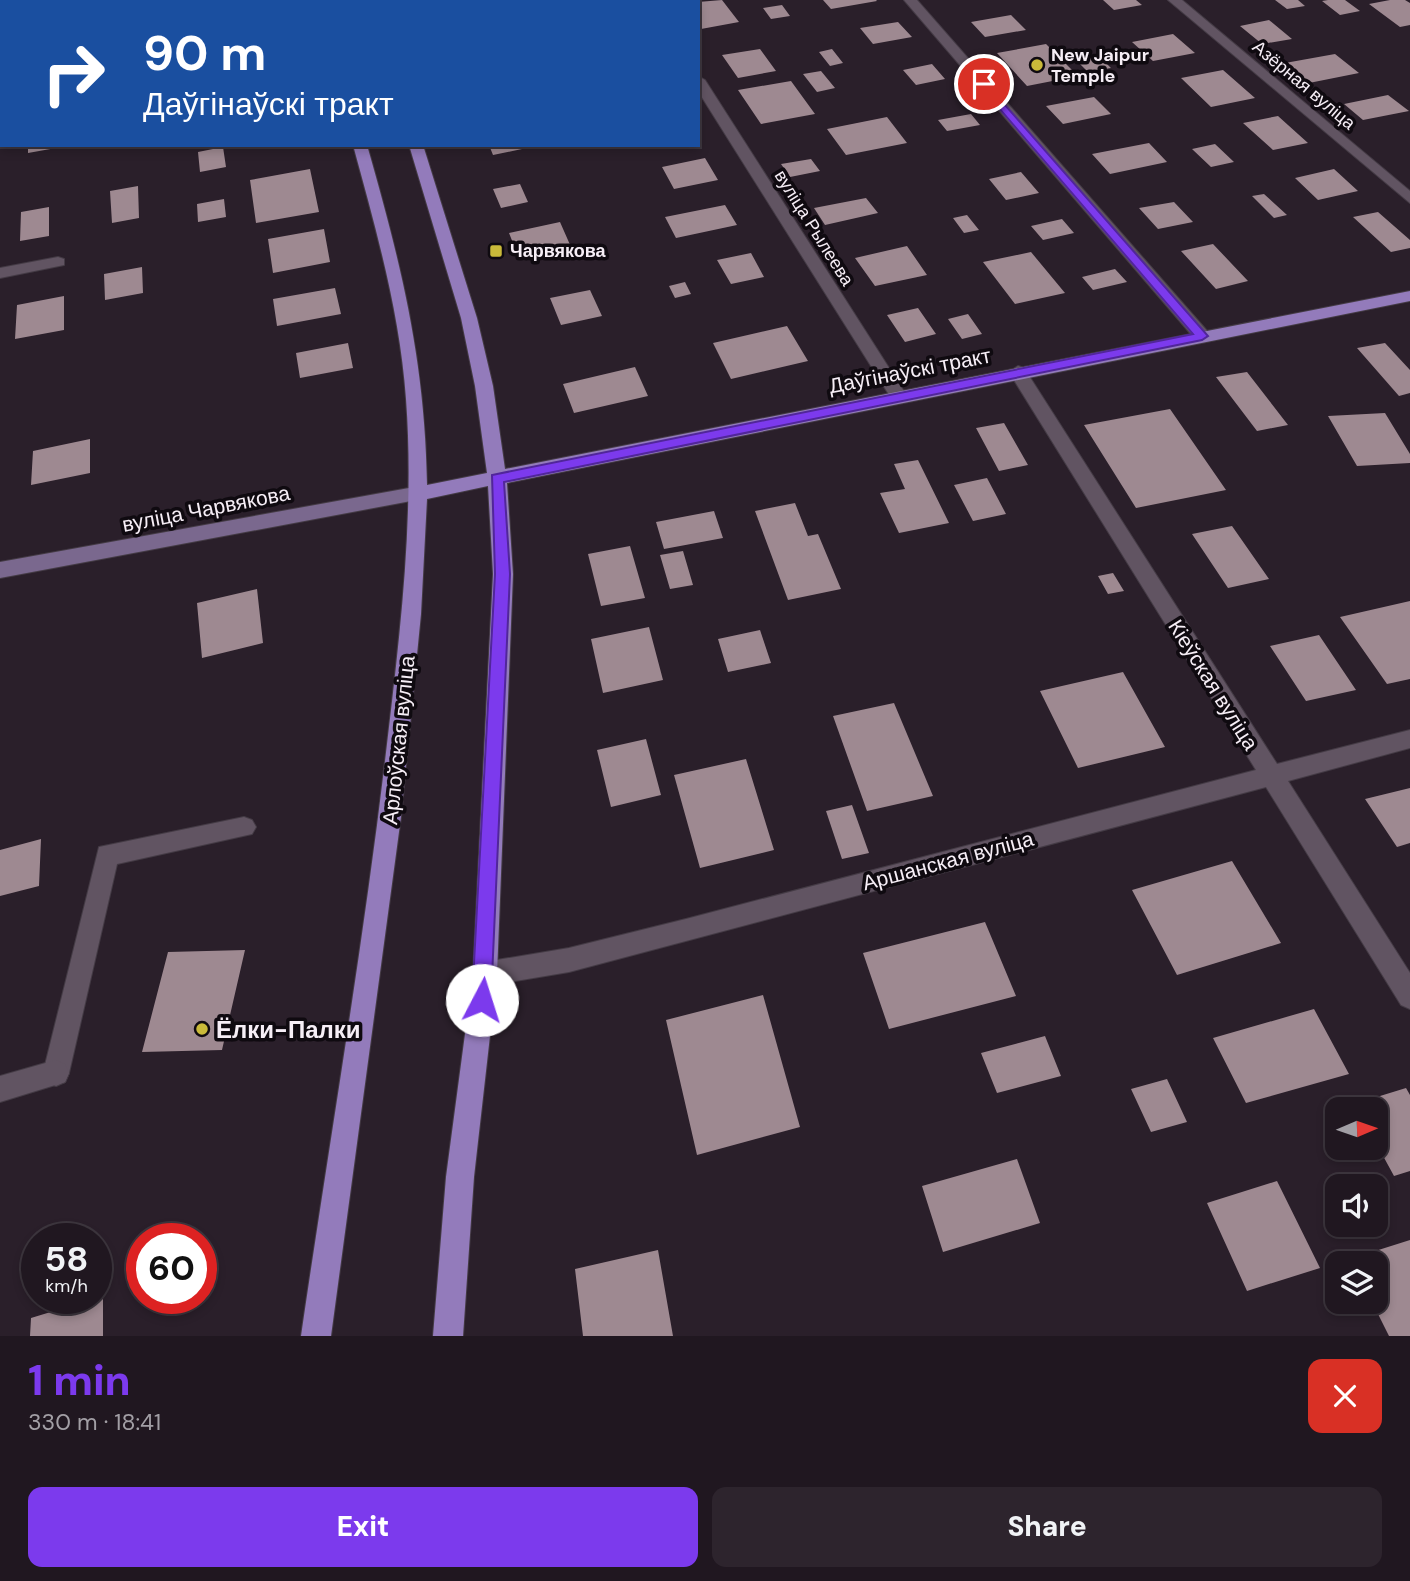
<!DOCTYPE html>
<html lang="en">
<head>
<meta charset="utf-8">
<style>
  :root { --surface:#201720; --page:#2d242d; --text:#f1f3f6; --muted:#a29fa5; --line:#3d363e; --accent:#7c3aed }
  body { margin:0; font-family:"DM Sans",sans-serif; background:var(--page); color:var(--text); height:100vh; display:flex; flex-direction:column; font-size:26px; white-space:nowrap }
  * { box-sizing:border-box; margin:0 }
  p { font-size:23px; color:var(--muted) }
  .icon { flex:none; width:38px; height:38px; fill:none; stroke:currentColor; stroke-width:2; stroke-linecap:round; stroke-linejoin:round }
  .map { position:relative; height:1336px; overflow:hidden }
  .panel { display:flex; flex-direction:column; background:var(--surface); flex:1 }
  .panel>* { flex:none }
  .top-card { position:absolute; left:0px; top:0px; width:700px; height:147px; box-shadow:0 4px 10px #0003,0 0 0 2px var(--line); background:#1a4fa0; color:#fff; overflow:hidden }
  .needle { width:46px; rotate:88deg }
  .buttons { position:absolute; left:1325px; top:1097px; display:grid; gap:14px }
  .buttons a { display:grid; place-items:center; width:63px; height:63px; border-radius:14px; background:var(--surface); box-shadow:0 4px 10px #0003,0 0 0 2px var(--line); font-size:35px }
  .speed { position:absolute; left:21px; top:1223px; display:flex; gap:14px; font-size:35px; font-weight:700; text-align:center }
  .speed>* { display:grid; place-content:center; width:91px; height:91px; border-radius:50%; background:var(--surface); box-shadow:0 4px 10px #0003,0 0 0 2px var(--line); line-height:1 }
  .speed small { font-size:18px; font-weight:400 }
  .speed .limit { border:10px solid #d22; background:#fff; color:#111 }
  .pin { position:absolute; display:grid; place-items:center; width:60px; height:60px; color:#fff; margin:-30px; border:4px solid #fff; border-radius:50%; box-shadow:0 2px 7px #0007 }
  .me { position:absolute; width:77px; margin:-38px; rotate:5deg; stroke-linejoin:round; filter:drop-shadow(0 0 5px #0008) }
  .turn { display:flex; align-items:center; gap:24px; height:147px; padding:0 28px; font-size:32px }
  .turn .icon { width:91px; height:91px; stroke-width:2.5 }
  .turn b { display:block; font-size:49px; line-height:60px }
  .round { display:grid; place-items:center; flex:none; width:74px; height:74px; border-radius:14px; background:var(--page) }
  .headline { display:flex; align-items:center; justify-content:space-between; height:119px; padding:0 28px }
  h1 { font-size:42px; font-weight:800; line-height:52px; color:var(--accent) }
  .cta { display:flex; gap:14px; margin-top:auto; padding:14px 28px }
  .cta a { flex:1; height:80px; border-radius:14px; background:var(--accent); color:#fff; font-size:28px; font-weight:800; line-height:80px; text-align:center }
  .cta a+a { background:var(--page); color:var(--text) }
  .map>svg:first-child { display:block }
  .building { fill:#9e8991 }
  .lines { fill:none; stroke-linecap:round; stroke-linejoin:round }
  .lane-casing { stroke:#443b45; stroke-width:2 }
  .street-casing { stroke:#443b45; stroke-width:2 }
  .secondary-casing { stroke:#443b45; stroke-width:2 }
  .primary-casing { stroke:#443b45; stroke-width:2 }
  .lane { fill:#615462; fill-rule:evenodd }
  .street { fill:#615462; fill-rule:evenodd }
  .secondary { fill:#7a688e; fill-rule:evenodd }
  .primary { fill:#937bbb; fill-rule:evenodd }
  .route { fill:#7c3aed; stroke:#51269a; stroke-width:2 }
  .poi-dot { fill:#caba3a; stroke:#0f0a10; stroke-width:2.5 }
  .labels { text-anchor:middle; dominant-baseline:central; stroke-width:7; stroke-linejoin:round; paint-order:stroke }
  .far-poi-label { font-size:18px; font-weight:bold; fill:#f6eef6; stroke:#0f0a10; text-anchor:start }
  .far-street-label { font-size:18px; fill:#f6eef6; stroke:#0f0a10 }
  .street-label { font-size:21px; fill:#f6eef6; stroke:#0f0a10 }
  .near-poi-label { font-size:24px; font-weight:bold; fill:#f6eef6; stroke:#0f0a10; text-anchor:start }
</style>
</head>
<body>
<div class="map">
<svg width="1410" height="1336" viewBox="0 0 1410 1336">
  <rect width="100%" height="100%" fill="#2a1f2a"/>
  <path class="building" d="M722 0 739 22 701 29 698 24V2Z
    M823 0H876L877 1 831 9Z
    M1103 0H1136L1142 5 1114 10Z
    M1275 0H1298L1305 6 1287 9Z
    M1328 0H1345L1360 11 1340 15 1322 1Z
    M1390 0H1405L1410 3V25L1400 27 1369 4Z
    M782 5 790 16 771 19 763 8Z
    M1011 15 1026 30 985 37 971 22Z
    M1269 20 1292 39 1262 44 1240 26Z
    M898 22 912 37 873 44 860 28Z
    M1173 34 1195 53 1153 61 1132 42Z
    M1046 44 1078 76 1027 86 997 53Z
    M760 49 776 71 738 78 722 55Z
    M832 49 843 63 830 66 819 52Z
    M1097 54 1111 68 1088 72 1074 58Z
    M1335 54 1359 73 1309 83 1285 63Z
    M932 64 945 79 916 85 903 70Z
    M1223 70 1255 98 1211 107 1181 78Z
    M821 71 835 88 817 92 803 74Z
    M791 81 815 114 761 124 738 90Z
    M1388 95 1409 111 1363 120 1344 104Z
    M1094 97 1111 114 1063 124 1046 106Z
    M971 114 980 125 947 131 938 120Z
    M1278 116 1308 143 1273 150 1243 123Z
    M887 117 907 143 846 155 827 129Z
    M1149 143 1167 162 1110 174 1092 154Z
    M1215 144 1234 162 1211 167 1192 149Z
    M28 145H56V148L28 153Z
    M489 145H520L522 149 493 155Z
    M223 147 226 167 200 172 198 152Z
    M705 158 718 180 674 189 662 167Z
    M811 159 820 171 790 177 781 164Z
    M310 169 319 212 256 223 250 180Z
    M1334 169 1358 191 1318 200 1295 178Z
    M1021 172 1039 193 1006 200 989 179Z
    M520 184 528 202 501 208 493 189Z
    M138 186 139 218 112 223 110 191Z
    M1264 194 1287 215 1274 218 1252 196Z
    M866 198 878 213 825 225 814 208Z
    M224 199 226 217 198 222 197 204Z
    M1174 202 1193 222 1158 229 1139 208Z
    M725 205 737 225 676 238 665 217Z
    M49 207V236L20 241 21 212Z
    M1378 212 1410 240V248L1391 252 1353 217Z
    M967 215 979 230 964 233 953 218Z
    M1062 219 1074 233 1043 240 1031 226Z
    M560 222 571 247 519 258 509 233Z
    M324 229 330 262 273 273 268 239Z
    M1213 244 1248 281 1216 289 1181 251Z
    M907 246 927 275 875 286 855 258Z
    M1031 252 1065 293 1015 304 983 262Z
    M751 253 764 277 731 284 717 260Z
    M142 267 143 293 105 300 104 274Z
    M1115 269 1127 282 1093 290 1082 277Z
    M685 282 691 294 675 298 669 286Z
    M335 288 341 314 277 326 273 299Z
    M590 290 602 316 561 325 550 298Z
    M64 296V330L15 339 17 305Z
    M918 308 936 334 905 342 887 315Z
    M968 314 982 334 962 339 948 319Z
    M787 326 808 361 731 379 713 343Z
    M348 343 353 368 300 378 296 353Z
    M1385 343 1410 370V393L1399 396 1357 348Z
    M635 367 648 396 574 413 563 384Z
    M1247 372 1288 425 1257 431 1216 377Z
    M1170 409 1226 490 1136 508 1084 425Z
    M1385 413 1410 454V463L1357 466 1328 416Z
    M1004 423 1028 465 999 471 976 428Z
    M90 439V473L31 485 33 451Z
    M918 460 949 523 899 533 880 493 905 489 894 464Z
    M987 478 1006 514 973 521 954 485Z
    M795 503 808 536 818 534 841 589 788 600 755 511Z
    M714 511 723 538 664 549 656 522Z
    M1232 526 1269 579 1228 588 1192 534Z
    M630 546 645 598 601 606 588 554Z
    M683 551 693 585 670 589 660 555Z
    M1113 573 1124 591 1108 594 1098 576Z
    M257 589 263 643 202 658 197 603Z
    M1410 601V679L1387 684 1340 617Z
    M649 627 663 680 603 693 591 639Z
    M760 630 771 663 728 672 718 639Z
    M1319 635 1356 690 1306 701 1270 646Z
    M1123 672 1165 747 1078 768 1040 691Z
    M894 703 933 796 867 811 833 716Z
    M646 739 661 795 611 807 597 750Z
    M746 759 774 850 700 868 674 775Z
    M1410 788V843L1397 847 1365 799Z
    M852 805 869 853 842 859 826 811Z
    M41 839 39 886 0 896V850Z
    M1232 861 1281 943 1177 975 1132 890Z
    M985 922 1016 996 889 1029 863 953Z
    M245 950 222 1050 142 1052 168 952Z
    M763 995 800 1127 697 1155 666 1020Z
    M1314 1009 1349 1074 1246 1103 1213 1038Z
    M1045 1036 1061 1076 997 1093 981 1053Z
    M1167 1079 1187 1122 1151 1132 1131 1089Z
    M1406 1088 1410 1095V1171L1394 1176 1376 1143V1110H1357L1354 1104Z
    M1017 1159 1040 1223 943 1252 922 1186Z
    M1277 1181 1320 1268 1247 1291 1207 1203Z
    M1410 1240V1336H1389L1372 1302H1376V1264H1352L1350 1259Z
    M658 1250 673 1336H583L575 1269Z
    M103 1296V1336H30L31 1318Z"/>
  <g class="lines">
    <defs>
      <path id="lane" d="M0 114H2V122H0Z
        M58 257 64 259V265L0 278V268Z
        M244 817 252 820 256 827 252 834 117 864 69 1073 65 1082 56 1086 47 1082 43 1073 99 847Z"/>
      <path id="street" d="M642 0H654L655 2H643Z
        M904 0H917L1208 332V340H1196Z
        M1168 0H1182L1410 191V203Z
        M698 76 705 80 905 393 908 397 905 401H893L698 91Z
        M1018 366 1024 368 1277 764 1410 730V748L1288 781 1410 973V1009L1401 1005 1266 787 569 972 485 986 476 983 473 974 476 965 485 962 569 948 686 919 1256 770 1009 372Z
        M56 1060 65 1064 69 1073 65 1082 0 1102V1076Z"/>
      <path id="secondary" d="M420 486 429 493 427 498 0 578V562Z"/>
      <path id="primary" d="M314 0H326L327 2H315Z
        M365 0H377V2H365Z
        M353 145H367C401 264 425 360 427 485L487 473 475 386 461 318 409 145H423L477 318 493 386 505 469 1410 291V301L507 483 513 574 497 974 474 1177 463 1336H433L446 1177 473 974 493 574 488 486 427 499 421 614 401 817 331 1336H301C329 1144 362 954 385 761 399 642 415 520 406 399 400 313 376 229 353 145Z"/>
    </defs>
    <use href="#lane" class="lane-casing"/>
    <use href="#street" class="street-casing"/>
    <use href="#secondary" class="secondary-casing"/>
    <use href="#primary" class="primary-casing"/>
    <use href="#lane" class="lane"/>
    <use href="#street" class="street"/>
    <use href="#secondary" class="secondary"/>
    <use href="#primary" class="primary"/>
  </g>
  <path class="route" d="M984 81 1208 336 1202 340 504 482 510 574 491 1000 489 1007 482 1009 475 1007 472 1000 495 574 492 475 1193 334 980 86 979 84Z"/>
  <g class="poi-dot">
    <circle cx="1037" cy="65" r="7"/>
    <rect x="489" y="244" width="14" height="14" rx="3.5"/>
    <circle cx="202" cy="1029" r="7"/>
  </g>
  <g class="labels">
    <g class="far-poi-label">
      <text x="1051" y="55">New Jaipur<tspan x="1051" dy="21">Temple</tspan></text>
      <text x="510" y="251">Чарвякова</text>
    </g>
    <g class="far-street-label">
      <text transform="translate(1304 85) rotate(40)">Азёрная вуліца</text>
      <text transform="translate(814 228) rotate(58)">вуліца Рылеева</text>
    </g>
    <g class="street-label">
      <text transform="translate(910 371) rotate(-11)">Даўгінаўскі тракт</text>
      <text transform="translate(206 509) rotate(-11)">вуліца Чарвякова</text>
      <text transform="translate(1213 685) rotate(58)">Кіеўская вуліца</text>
      <text transform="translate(399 740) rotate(-84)">Арлоўская вуліца</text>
      <text transform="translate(948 861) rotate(-15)">Аршанская вуліца</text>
    </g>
    <g class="near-poi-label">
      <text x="216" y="1029">Ёлки-Палки</text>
    </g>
  </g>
</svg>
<div class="buttons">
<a><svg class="needle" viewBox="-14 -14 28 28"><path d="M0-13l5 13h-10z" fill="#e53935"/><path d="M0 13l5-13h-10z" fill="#a29fa5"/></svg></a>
<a><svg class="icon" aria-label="sound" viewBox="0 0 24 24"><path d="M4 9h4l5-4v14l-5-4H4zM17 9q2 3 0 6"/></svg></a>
<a><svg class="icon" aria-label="layers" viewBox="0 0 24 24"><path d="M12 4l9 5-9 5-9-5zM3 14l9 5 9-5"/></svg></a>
</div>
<div class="speed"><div>58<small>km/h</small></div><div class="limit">60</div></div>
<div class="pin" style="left:984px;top:84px;background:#d93025"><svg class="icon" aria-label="arrive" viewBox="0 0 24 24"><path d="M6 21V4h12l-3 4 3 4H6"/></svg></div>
<svg class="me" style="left:482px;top:1000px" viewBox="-20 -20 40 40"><circle r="19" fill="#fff"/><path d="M0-13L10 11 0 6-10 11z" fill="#7c3aed"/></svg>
<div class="top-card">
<div class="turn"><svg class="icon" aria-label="right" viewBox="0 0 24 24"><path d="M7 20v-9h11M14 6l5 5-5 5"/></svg><div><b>90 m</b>Даўгінаўскі тракт</div></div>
</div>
</div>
<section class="panel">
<div class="headline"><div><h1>1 min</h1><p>330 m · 18:41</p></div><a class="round" style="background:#d93025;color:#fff"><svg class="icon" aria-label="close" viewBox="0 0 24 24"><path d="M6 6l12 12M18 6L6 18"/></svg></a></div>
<div class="cta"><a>Exit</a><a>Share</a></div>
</section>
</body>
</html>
